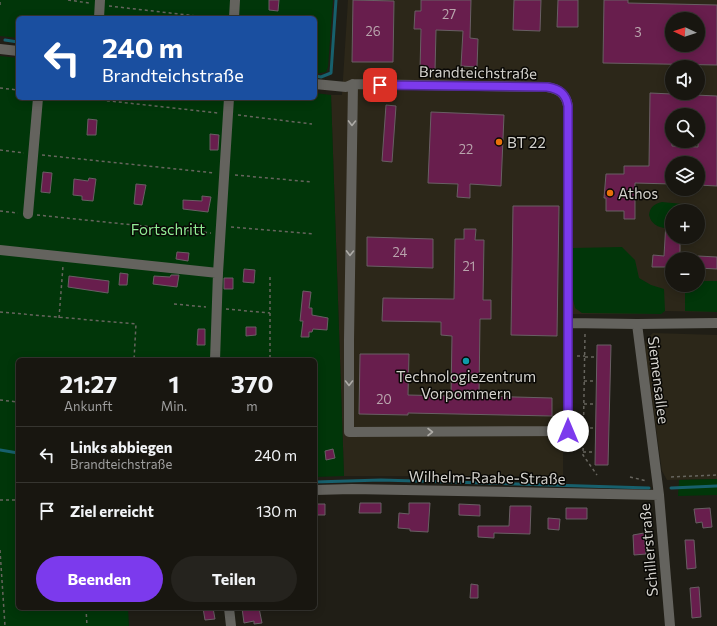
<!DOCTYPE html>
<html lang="de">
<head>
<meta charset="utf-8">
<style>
  :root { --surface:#181610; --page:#25231e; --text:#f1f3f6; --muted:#9f9f9f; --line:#363530; --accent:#7c3aed }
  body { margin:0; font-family:Commissioner,sans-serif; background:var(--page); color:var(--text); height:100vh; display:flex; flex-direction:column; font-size:15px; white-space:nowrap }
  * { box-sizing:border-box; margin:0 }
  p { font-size:13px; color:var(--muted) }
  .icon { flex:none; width:22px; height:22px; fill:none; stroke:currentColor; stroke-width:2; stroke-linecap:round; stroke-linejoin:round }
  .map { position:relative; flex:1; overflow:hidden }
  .side { position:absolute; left:16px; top:358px; width:301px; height:252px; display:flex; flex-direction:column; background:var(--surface); border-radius:6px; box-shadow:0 2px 10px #0003,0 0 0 1px var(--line) }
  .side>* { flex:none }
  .guide { position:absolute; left:16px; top:16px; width:301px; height:84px; border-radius:6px; box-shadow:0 2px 10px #0003,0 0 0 1px var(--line); background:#1a4fa0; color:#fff; overflow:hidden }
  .needle { width:26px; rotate:274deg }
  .buttons { position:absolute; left:665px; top:12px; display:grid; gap:8px }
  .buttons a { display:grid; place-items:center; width:40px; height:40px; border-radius:50%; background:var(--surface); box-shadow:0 2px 10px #0003,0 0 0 1px var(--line); font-size:20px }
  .pin { position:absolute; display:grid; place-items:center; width:34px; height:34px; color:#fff; margin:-17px; border-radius:8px; box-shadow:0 2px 6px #0006 }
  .me { position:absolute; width:44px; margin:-22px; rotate:0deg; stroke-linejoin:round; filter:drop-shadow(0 0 3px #0008) }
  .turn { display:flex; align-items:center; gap:14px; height:84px; padding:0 20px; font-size:18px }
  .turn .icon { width:52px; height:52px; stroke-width:2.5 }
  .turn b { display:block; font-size:28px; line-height:34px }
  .eta { display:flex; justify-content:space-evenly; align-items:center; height:68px; text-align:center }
  .eta b { font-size:24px; font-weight:700; line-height:28px }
  .cta { display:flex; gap:8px; margin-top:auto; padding:8px 20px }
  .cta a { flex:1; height:46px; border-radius:24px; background:var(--accent); color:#fff; font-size:16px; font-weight:700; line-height:46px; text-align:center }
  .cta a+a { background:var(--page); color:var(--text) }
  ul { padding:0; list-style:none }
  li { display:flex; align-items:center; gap:12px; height:56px; padding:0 20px; border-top:1px solid var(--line) }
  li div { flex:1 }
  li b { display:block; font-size:15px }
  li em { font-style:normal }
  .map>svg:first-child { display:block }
  .built { fill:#2c2719; fill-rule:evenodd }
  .green { fill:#013609 }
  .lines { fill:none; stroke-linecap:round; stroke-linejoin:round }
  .stream { stroke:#17606d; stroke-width:3 }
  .building { fill:#681e4d; stroke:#695f64; fill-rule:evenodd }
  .path { stroke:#67655e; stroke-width:1.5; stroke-dasharray:3 3; stroke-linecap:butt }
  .minor { stroke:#64635e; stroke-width:10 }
  .oneway { stroke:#adaba6 }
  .route-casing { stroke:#51269a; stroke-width:10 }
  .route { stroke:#7c3aed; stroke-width:7 }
  .food-dot { fill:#e8710a; stroke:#090805; stroke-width:1.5 }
  .culture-dot { fill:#0f9aa8; stroke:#090805; stroke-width:1.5 }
  .labels { text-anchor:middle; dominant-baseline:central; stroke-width:3; stroke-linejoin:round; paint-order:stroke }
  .number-label { font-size:13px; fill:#b9a5ad }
  .street-label { font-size:15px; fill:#d4d2cd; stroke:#090805 }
  .poi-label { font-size:15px; fill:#d4d2cd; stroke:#090805; text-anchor:start }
  .park-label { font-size:15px; fill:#90ec94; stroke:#090805 }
</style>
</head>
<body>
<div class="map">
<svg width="717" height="626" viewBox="0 0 717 626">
  <rect width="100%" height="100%" fill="#201e16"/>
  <path class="built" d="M348 0H717V312L665 311 661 314H563V476H344L331 95H342ZM672 19H698V45H672ZM672 67H698V93H672ZM672 115H698V141H672ZM672 163H698V189H672ZM672 211H698V237H672ZM672 259H698V285H672Z
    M653 333 717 335V479L667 480 662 471 645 349 646 339Z"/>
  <path class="green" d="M0 0H333L328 67 326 72 315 74V18H18V38L0 36Z
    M0 56 18 58V98H315V93L331 95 344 476 315 477V360H18V608H128L129 626H0Z
    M662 202 692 205 697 211H672V229C662 228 652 227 649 215 650 207 654 204 662 202Z
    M622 247 635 260 639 278 651 285 664 289 665 311 661 314 582 313 575 308 573 299V248Z
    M698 281H717V312L685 311V285H698Z
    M717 479V495L678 496 679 480Z"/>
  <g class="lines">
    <path class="stream" d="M5 40 18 42
      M315 76 321 77 331 73 336 0
      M0 450 18 453
      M315 482 381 480 649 488
      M671 488 717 486"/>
  </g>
  <path class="building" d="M269 0H279L278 11 269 10Z
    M353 0 394 1 393 62H352Z
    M421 0H471L470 38 478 39 477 67 461 66 463 31 436 30 435 71 420 70 421 29H414L415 11H421Z
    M514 0H541L540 31 513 30Z
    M558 0H578V27H557Z
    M604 0H628V3L717 5V65L603 63ZM672 19H698V45H672Z
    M650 93 717 96V186L698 185V163H672V184L635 183V219H624V211H606V198H604L606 174H624V166H649ZM672 115H698V147L672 146Z
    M386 105 396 106 392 162 382 161Z
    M431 112 504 115 501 186 470 184V198L457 197 458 184 428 183Z
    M88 119 97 120 96 135H87Z
    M210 134 219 135 218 150H210Z
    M43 172 52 173 50 193 41 192Z
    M89 178 96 179 93 201 82 200V196L73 195 74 179 88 181Z
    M136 184 146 185 142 205 134 204Z
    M202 196 211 197 208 212 183 209V200L202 201Z
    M513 206H559L557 336 511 335Z
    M666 222H672V237H680V259H672V267H652L653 255 664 256Z
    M464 229H476L475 240H484L483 300H491V319H480L479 396 552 398V416L408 413V415L359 414 360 354H409L408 395 451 396 452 336 441 335V322L382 321 383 298 454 299 455 239H464Z
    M367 237 433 239V268L367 266Z
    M177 252 189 253 188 261 176 259Z
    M698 256 717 257V269L698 268Z
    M244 269 255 270 254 283 243 282Z
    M120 273 128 274 127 285H119Z
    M171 275H179L177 287 153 284 154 276 170 277Z
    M69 276 109 281 108 293 68 287Z
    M224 278H233V289H224Z
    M303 291 311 292 309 308H312V315L328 318 327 330 313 329 312 332H309V337H301L303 321H300Z
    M246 327H256V335L246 336Z
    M198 329H205V345H197Z
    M597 345H611L608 465H595Z
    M333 449 335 458 326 460 325 451Z
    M360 503H381V513H359Z
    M409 503H430L428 532 410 531V529L398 528 399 513 409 514Z
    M315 504H325V515H315Z
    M459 504 480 505V516L459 515Z
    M510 506H531L530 534 494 533V538L478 537V526H509Z
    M566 508H587V519H566Z
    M710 508 712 527 703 528 702 522 696 523 694 509Z
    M548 518 560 519 559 530 548 529Z
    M644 533 646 554 634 555 633 535Z
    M685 540H694L696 568 687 569Z
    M471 584 478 585V598H470Z
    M699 587 701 617 692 618 690 588Z
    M203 608H213L215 619 205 620Z
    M242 608H259L262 623 254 624V621L244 623Z"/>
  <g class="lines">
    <path class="path" d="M68 0 89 3
      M0 5V0
      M109 6 214 18
      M315 33 320 34
      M0 88 18 90
      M83 98 218 113
      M238 115 312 124
      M0 150 24 153
      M42 155 215 173
      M235 175 312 182
      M0 211 18 213
      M37 215 211 233
      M231 227 314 234
      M270 277V360
      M174 304 206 307
      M226 309 270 313
      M0 312 136 324 134 360
      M59 318 63 266
      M585 334 583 455 597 475
      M577 356H585
      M585 357H597
      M135 359 144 360
      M584 381H596
      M0 400 18 402
      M584 404H596
      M584 428H595
      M583 452H595
      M630 477 647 481
      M671 477 717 475
      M0 500H18
      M0 550 5 626
      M86 608 87 626"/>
    <path class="minor" d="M99 18 100 0
      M234 18 235 0
      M0 49 18 51
      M315 84 346 87 353 84 547 87C559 89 566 94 568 106V431L349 432V340L353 84
      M28 214 38 98
      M0 250 218 273
      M568 323 637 324
      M215 360 218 273 229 98
      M315 490 352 489 659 495
      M229 608 231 626
      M670 626 659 495 637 324 717 323"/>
  </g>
  <defs><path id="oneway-chevron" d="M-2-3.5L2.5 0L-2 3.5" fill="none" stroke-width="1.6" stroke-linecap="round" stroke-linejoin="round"/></defs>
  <g class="oneway">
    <use href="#oneway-chevron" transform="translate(352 123) rotate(91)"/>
    <use href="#oneway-chevron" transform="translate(350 253) rotate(91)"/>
    <use href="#oneway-chevron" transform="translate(349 383) rotate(90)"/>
    <use href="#oneway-chevron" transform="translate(430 432)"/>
  </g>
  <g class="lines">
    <defs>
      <path id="route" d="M380 85 547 87C560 89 566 94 568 106V431"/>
    </defs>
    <use href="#route" class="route-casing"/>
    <use href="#route" class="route"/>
  </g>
  <g class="food-dot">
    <circle cx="499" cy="142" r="4"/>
    <circle cx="610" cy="193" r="4"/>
  </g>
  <circle class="culture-dot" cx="466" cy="361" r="4"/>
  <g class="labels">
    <g class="number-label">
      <text x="449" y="14">27</text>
      <text x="373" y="31">26</text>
      <text x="638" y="32">3</text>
      <text x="466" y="149">22</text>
      <text x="400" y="252">24</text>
      <text x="469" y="266">21</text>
      <text x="384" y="399">20</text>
    </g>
    <g class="street-label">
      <text transform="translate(478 72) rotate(1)">Brandteichstraße</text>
      <text transform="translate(659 380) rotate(83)">Siemensallee</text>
      <text transform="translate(487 477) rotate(1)">Wilhelm-Raabe-Straße</text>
      <text transform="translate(648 550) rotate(-95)">Schillerstraße</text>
    </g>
    <g class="poi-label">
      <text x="507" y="142">BT 22</text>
      <text x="618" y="193">Athos</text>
      <text x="466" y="376" text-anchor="middle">Technologiezentrum<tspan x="466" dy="17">Vorpommern</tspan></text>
    </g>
    <g class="park-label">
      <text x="168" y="229">Fortschritt</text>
    </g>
  </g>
</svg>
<div class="buttons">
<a><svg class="needle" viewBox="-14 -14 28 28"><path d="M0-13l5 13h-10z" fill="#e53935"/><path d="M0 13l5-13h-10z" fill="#9f9f9f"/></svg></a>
<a><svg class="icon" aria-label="sound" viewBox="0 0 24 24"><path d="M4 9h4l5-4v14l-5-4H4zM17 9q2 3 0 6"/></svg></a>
<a><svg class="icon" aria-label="search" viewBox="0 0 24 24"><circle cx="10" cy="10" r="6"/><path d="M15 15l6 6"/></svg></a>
<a><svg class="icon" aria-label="layers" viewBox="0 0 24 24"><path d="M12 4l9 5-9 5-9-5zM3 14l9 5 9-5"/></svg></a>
<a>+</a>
<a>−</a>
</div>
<div class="pin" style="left:380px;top:85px;background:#d93025"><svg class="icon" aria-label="arrive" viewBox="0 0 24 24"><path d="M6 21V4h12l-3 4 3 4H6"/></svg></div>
<svg class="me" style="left:568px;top:431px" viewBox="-20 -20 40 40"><circle r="19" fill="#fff"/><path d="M0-13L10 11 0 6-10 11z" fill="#7c3aed"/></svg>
<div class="guide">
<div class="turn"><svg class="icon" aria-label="left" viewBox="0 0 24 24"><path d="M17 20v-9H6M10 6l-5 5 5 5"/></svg><div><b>240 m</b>Brandteichstraße</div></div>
</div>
<section class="side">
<div class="eta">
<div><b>21:27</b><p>Ankunft</p></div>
<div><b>1</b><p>Min.</p></div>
<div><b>370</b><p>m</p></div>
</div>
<ul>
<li><svg class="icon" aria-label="left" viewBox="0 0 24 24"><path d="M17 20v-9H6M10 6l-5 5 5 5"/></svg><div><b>Links abbiegen</b><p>Brandteichstraße</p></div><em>240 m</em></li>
<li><svg class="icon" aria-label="arrive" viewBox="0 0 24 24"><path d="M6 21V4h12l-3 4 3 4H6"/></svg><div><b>Ziel erreicht</b></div><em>130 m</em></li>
</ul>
<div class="cta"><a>Beenden</a><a>Teilen</a></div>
</section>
</div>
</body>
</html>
